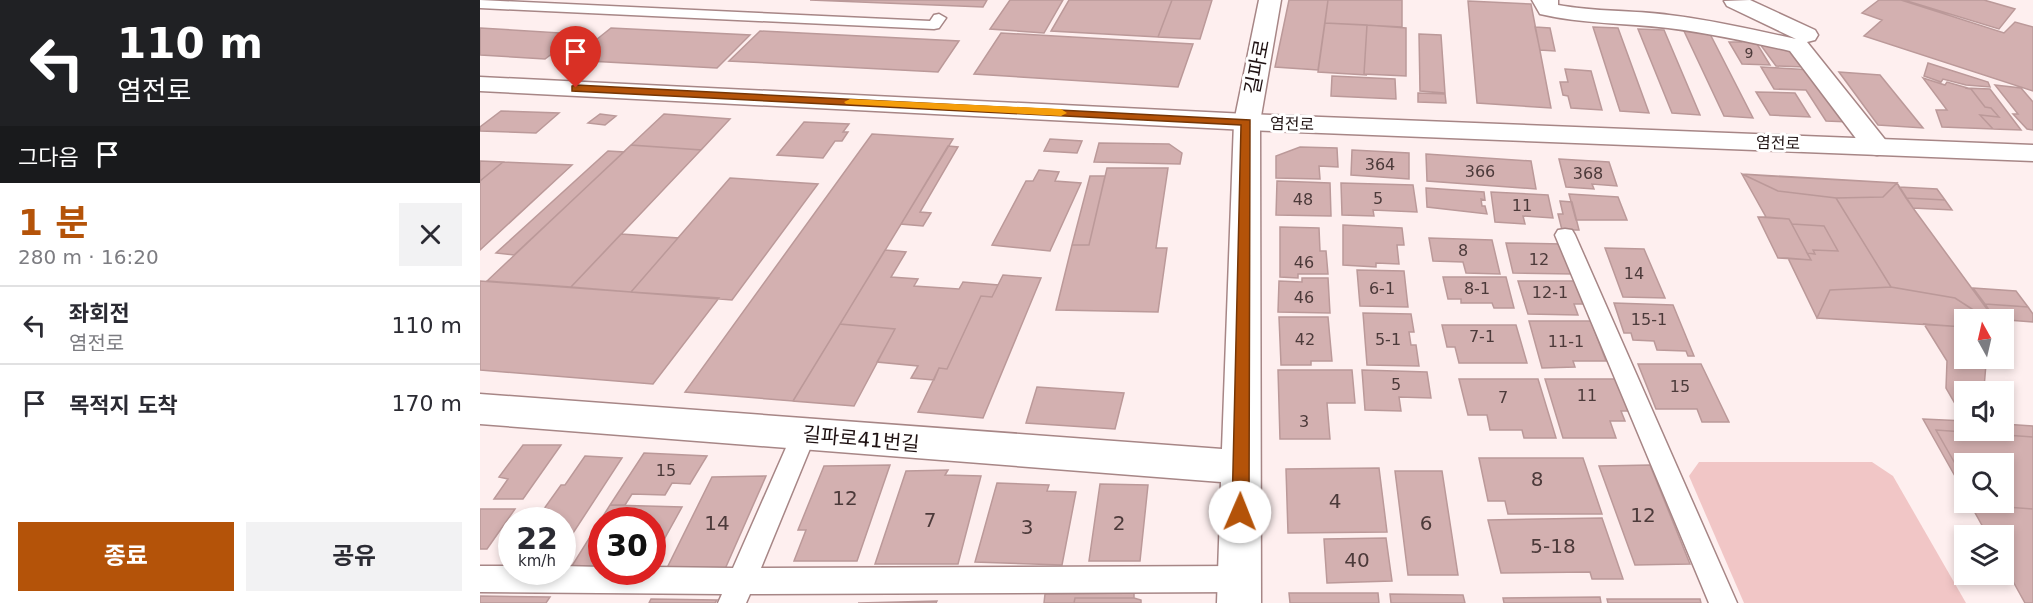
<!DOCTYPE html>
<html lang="ko">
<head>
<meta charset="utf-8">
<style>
  :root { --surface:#fff; --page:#f2f2f3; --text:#2b2b33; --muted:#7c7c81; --line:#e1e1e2; --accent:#b45309 }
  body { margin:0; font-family:"DejaVu Sans","Noto Sans KR",sans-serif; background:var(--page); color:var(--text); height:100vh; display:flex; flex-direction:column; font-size:22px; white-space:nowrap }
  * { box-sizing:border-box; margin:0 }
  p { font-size:20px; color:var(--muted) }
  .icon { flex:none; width:33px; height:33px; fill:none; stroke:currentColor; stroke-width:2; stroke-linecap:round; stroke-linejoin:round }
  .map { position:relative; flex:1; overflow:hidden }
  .sheet { display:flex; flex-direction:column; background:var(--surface); width:480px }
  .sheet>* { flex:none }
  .hud { background:#202124; color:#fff; overflow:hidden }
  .needle { width:39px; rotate:352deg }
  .tools { position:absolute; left:1474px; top:309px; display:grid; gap:12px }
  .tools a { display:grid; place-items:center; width:60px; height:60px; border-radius:0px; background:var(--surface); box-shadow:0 3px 9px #0003; font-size:30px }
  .speed { position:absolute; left:18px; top:507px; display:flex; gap:12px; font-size:30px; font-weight:700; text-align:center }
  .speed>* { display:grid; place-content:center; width:78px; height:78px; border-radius:50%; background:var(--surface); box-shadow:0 3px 9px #0003; line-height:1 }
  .speed small { font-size:15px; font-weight:400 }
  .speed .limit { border:9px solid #d22; background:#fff; color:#111 }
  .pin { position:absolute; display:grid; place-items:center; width:51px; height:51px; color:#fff; margin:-62px -26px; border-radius:50% 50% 50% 0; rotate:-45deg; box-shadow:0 0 6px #0007 }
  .pin .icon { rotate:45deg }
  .me { position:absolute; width:66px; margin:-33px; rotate:1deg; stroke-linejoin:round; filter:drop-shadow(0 0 4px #0008) }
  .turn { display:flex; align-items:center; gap:21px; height:126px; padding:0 18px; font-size:27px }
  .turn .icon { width:78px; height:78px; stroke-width:2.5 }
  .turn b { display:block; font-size:42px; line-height:51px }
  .then { display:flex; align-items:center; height:57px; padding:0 18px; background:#0003; gap:12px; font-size:22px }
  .round { display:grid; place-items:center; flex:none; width:63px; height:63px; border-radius:0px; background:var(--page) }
  .headline { display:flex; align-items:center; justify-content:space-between; height:102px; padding:0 18px }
  h1 { font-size:36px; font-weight:700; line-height:45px; color:var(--accent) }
  .button { display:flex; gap:12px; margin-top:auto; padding:12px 18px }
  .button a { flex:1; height:69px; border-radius:0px; background:var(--accent); color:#fff; font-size:24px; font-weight:700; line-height:69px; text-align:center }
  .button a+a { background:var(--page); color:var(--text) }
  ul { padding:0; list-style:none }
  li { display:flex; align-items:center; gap:18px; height:78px; padding:0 18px; border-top:2px solid var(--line) }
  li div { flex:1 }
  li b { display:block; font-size:22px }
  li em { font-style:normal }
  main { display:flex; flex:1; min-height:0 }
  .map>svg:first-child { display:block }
  .green { fill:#f1c6c6 }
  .building { fill:#d3b0b0; stroke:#b99; stroke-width:1.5 }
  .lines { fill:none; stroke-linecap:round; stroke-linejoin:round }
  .lane-casing { stroke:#a78686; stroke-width:3 }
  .street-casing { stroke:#a78686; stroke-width:3 }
  .secondary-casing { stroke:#a78686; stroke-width:3 }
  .lane { fill:#fff; fill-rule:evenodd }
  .street { fill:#fff; fill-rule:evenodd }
  .secondary { fill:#fff; fill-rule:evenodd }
  .route { fill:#b45309; stroke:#753606; stroke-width:1.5 }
  .slow { fill:#f59e0b }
  .labels { text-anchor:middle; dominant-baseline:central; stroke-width:6; stroke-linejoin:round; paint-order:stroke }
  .far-number-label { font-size:14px; fill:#4c3a3a }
  .far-street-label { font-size:16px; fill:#1f1213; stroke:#fff }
  .number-label { font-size:16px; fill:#4c3a3a }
  .street-label { font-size:20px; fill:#1f1213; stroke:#fff }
  .near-number-label { font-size:20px; fill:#4c3a3a }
</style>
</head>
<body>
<main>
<section class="sheet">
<div class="hud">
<div class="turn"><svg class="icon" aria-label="left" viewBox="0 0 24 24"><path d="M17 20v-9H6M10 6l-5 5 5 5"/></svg><div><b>110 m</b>염전로</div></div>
<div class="then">그다음<svg class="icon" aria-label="arrive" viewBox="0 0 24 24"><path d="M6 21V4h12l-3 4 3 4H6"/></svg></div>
</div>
<div class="headline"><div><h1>1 분</h1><p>280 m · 16:20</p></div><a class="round"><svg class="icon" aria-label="close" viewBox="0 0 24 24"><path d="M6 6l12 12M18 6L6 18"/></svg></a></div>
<ul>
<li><svg class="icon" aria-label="left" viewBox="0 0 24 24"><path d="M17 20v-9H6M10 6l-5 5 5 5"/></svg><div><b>좌회전</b><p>염전로</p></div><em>110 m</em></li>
<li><svg class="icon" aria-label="arrive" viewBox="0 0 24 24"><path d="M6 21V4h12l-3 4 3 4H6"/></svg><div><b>목적지 도착</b></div><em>170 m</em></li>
</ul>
<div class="button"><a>종료</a><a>공유</a></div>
</section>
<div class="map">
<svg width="1553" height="603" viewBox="0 0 1553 603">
  <rect width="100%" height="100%" fill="#feefef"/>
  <path class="green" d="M1219 462H1392L1413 476 1486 603H1264L1209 476Z"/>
  <path class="building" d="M330 0H507L503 7Z
    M530 0H583L564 33 510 29Z
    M589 0H692L678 37 571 31Z
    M692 0H732L720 39 678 37Z
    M809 0H848L838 70 795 67Z
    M848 0H922V27L845 23Z
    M1399 0H1421L1524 33 1535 22 1553 27V91L1384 36 1402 20 1382 13Z
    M1424 0H1504L1535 9 1519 29Z
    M988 1 1051 4 1071 108 997 103Z
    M845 23 887 25 884 74 887 75 838 72Z
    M887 25 926 28V76L884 74Z
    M1055 27 1070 28 1075 51 1060 50Z
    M1113 27 1138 28 1169 113 1140 111Z
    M0 28 98 34 65 59 0 55Z
    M131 28 270 35 237 68 91 60Z
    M1158 29 1184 30 1220 115 1192 113Z
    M280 31 479 41 458 72 249 61Z
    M1204 31 1229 32 1273 118 1244 116Z
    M521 33 713 44 698 87 494 74Z
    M939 34 961 35 965 93 940 91Z
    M1258 38 1274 39 1290 65 1262 64 1249 42H1261Z
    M1277 40 1309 48 1324 67 1296 66Z
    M1448 63 1508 82 1510 87 1486 85 1463 79 1461 82 1444 76Z
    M1281 67 1333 70 1369 122 1346 121 1326 90 1294 89Z
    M1085 69 1111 71 1122 110 1091 108 1088 96 1083 95 1080 82H1088Z
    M1359 72 1400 75 1443 128 1398 125Z
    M852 76 915 79 916 99 851 96Z
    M1443 78 1465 85 1467 82 1491 89 1505 107 1511 108 1519 117 1500 115 1513 129 1462 127 1456 110H1467Z
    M1515 85 1541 88 1553 102V130L1547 129 1533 114H1538Z
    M1485 88 1510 89 1541 130 1513 129 1500 115 1519 117 1511 108 1505 107 1491 89Z
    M1276 92 1315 93 1330 117 1290 115Z
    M938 93 965 94 966 103 938 102Z
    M21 111 79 113 56 133 0 131V127Z
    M120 114 136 116 125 125 108 123Z
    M184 114 250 119 221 150 151 145Z
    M324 122 369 124 363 132H368L362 141H355L343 158 297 155Z
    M392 134 473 139 313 401 205 392Z
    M570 139 602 141 597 153 564 151Z
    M619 143 689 144 702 153 700 164 614 162Z
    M151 145 221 150 91 287 7 281Z
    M468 146 478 147 440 212 451 213 443 226 421 224Z
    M820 147 857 148 858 167 839 166 840 179 796 178V156Z
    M872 150 929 153V179L871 175Z
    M128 151 144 152 34 255 16 253Z
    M946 154 1051 161 1056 189 947 181Z
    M1079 159 1129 162 1137 186 1112 184 1114 189 1086 187Z
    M0 161 23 162 0 181Z
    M23 162 92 165 0 250V181Z
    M627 168H688L676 248H687L678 312 576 310 592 245H609Z
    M559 170 579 172 575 181 601 183 570 251 512 245 546 181H553Z
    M1262 174 1417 183 1433 208 1515 320H1485V327L1337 318 1308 258H1298L1278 217H1286Z
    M1262 174 1289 176 1417 183 1403 197 1356 198 1298 191Z
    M1262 174 1298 191 1356 198 1411 287 1350 290 1337 318 1308 258 1331 260 1327 253 1335 254 1333 250 1358 251 1344 226 1312 224 1309 219 1286 217Z
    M610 176H625L609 245H592Z
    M250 178 338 184 252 300 151 292Z
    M797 181 850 183 851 216 796 215Z
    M861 183 933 185 937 212 893 210 894 216 862 215Z
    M1417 183 1433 208 1515 320H1509L1475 298 1411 287 1356 198 1403 197Z
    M1419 187 1457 189 1465 200 1426 198Z
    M946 188 1004 192 1005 200 1001 199 1002 206H1005L1007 214 947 207Z
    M1011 192 1068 195 1073 218 1043 216 1045 224 1015 222Z
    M1089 194 1138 197 1147 220H1096Z
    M1426 198 1465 200 1472 210 1433 208Z
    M1080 201 1092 202 1099 230H1082L1078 214H1083Z
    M1278 217 1309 219 1331 260 1298 258Z
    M863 225 922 228 924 245H917L919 264 896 263V267L863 265Z
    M800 227 839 228 840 251H846L848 274H818V278L800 277Z
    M141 234 198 238 151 292 91 287Z
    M949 238 1012 240 1020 274 986 273 983 262 953 261Z
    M1026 243 1083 244 1093 274 1033 273Z
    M1125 248 1164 249 1185 298 1143 297Z
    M405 250 426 252 411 277 438 279 434 286 479 289 483 282 518 285 512 297 501 296 467 369 459 368 454 380 431 378 438 366 397 362 415 329 360 324Z
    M877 270 924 271 928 307 880 306Z
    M523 275 561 278 503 418 438 412 459 368 467 369 501 296 512 297Z
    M963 277H1026L1034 308H1014L1012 303H981V299H968Z
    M822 278H848L850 313 798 312 799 281 822 282Z
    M0 281 151 292 239 298 173 384 0 370Z
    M1038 281H1095L1103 304H1094L1098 315 1048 314Z
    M1411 287 1475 298 1509 320H1485V327L1337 318 1350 290Z
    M1493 288 1536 291 1548 307 1505 304Z
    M1134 303 1193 305 1214 356H1208L1206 351 1177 350 1174 341 1153 340 1151 333H1144Z
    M1505 304 1548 307 1553 314V322L1515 319Z
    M883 313 931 314 934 332H929L931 345H936L939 366 887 365Z
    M799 317H848L852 361H831V365H801Z
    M1049 321H1111L1126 361H1093L1095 367 1062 368Z
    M360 324 415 329 374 406 313 401Z
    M1444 324 1483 327 1485 330V358H1503L1506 364 1504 388 1507 392H1485V421L1466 388 1467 361Z
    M962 325H1036L1047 363H979L975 347H967Z
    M1158 364H1221L1249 422H1222L1217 409H1176Z
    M798 370H872L875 403H847L850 439H800Z
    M882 370 947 372 951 398 919 397 921 411 885 410Z
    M979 379H1058L1076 438H1044L1042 430H1010L1007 415H988Z
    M1065 379H1139L1152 411H1141L1145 421H1130L1136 438H1083Z
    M557 387 644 393 635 429 546 423Z
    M1443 419 1485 421V430H1524V424L1553 426V603H1545L1524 565V536H1508L1489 502H1524V464H1485V494Z
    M1456 430 1553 437V509L1499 505 1497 502H1524V464H1485V481Z
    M43 445H81L43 499H14L28 479 19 477Z
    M164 453 227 456 210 484 192 483 185 495 152 494 145 505H130Z
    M105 456 142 458 82 550V520H56L81 485H85Z
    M999 458H1103L1122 514H1028L1025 501H1008Z
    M410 465 377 561H314L326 530H318L344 466Z
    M1170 465 1210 564 1155 565 1119 466Z
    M899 468 907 532 808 533 806 469Z
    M468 470 465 475 501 476 478 564H395L426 471Z
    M915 471H962L978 575H928Z
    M286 476 245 569 186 570 232 477Z
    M517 483 569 485 567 491 596 492 582 565 495 562Z
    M620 484 668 485 660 561H609Z
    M130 505 202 507 181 545H172V520H122V565L119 569H90Z
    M0 509H35L7 549H0Z
    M1122 518 1143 579H1112L1110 572 1021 573 1008 520Z
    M906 538 912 581 847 583 844 539Z
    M654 593V598H595L594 603H564L565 594Z
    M809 593H898L899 603H810Z
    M910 594 983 595 985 603H911Z
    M0 596 70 597 66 603H0Z
    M1120 597 1121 603H1024L1023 598Z
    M595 598H654L661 600V603H594Z
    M171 599 237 600 235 603H169Z
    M1127 599H1220L1221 603H1128Z
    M457 601 456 603H378Z"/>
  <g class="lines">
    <defs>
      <path id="lane" d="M0 0 450 21 454 15 459 14 466 18 459 28 454 29 0 8Z
        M1085 229 1092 230 1095 235 1257 603H1229L1075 235 1078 230Z
        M324 424 333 427 336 434 281 568 760 566 770 570 774 579 770 588 760 592 270 594 266 603H238L242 594 0 592V566H32V572H82V566L122 567V572H172V567L253 568 312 434 315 427Z"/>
      <path id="street" d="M779 0H801L780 122 781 603H737L741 482 0 424V394L742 449 754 122Z
        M1052 0H1078V5C1115 12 1152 10 1189 15 1232 20 1274 30 1316 39L1247 6 1244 1 1270 0 1335 30 1338 35 1335 40 1327 42 1411 147 1407 153 1397 155 1387 153 1310 51C1270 42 1229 33 1188 28 1145 23 1103 24 1060 14Z"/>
      <path id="secondary" d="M0 77 767 114 1553 145V161L767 130 0 91Z"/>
    </defs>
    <use href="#lane" class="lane-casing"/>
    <use href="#street" class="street-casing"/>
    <use href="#secondary" class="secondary-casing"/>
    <use href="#lane" class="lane"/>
    <use href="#street" class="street"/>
    <use href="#secondary" class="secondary"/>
  </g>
  <path class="route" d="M96 85 770 120 769 512 766 517 760 519 755 517 752 512 761 125 92 91V86Z"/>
  <path class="slow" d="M370 99 581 109 587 113 581 116 366 104 364 102Z"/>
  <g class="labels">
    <g class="far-number-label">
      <text x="1269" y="53">9</text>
    </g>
    <g class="far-street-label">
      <text transform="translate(812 124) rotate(2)">염전로</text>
      <text transform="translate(1298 143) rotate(2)">염전로</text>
    </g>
    <g class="number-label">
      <text x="900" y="164">364</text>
      <text x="1000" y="171">366</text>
      <text x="1108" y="173">368</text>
      <text x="898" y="198">5</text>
      <text x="823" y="199">48</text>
      <text x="1042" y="205">11</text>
      <text x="983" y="250">8</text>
      <text x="1059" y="259">12</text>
      <text x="824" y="262">46</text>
      <text x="1154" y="273">14</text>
      <text x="902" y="288">6-1</text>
      <text x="997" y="288">8-1</text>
      <text x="1070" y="292">12-1</text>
      <text x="824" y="297">46</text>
      <text x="1169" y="319">15-1</text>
      <text x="1002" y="336">7-1</text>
      <text x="825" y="339">42</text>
      <text x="908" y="339">5-1</text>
      <text x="1086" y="341">11-1</text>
      <text x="916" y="384">5</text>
      <text x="1200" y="386">15</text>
      <text x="1107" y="395">11</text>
      <text x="1023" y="397">7</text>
      <text x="824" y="421">3</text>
      <text x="186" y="470">15</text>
    </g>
    <g class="street-label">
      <text transform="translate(777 67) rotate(-79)">길파로</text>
      <text transform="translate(381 439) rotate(5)">길파로41번길</text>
    </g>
    <g class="near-number-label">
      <text x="1057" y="479">8</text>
      <text x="365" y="498">12</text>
      <text x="855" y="501">4</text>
      <text x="1163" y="515">12</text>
      <text x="450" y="520">7</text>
      <text x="237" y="523">14</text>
      <text x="639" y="523">2</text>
      <text x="946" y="523">6</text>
      <text x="547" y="527">3</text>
      <text x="1073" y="546">5-18</text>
      <text x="877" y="560">40</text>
    </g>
  </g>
</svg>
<div class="tools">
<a><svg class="needle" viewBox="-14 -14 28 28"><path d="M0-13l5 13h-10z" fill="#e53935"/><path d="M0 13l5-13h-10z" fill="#7c7c81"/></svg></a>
<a><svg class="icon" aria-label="sound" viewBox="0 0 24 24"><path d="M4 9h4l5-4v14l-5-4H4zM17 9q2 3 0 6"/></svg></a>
<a><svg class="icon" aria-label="search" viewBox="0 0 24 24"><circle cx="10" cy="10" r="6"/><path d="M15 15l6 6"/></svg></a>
<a><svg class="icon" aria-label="layers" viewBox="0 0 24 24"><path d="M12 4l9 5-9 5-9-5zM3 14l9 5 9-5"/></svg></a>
</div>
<div class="speed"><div>22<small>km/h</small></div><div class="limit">30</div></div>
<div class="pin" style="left:96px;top:88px;background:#d93025"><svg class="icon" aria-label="arrive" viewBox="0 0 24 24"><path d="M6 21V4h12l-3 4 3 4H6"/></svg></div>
<svg class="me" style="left:760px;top:512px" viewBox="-20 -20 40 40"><circle r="19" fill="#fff"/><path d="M0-13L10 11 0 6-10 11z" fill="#b45309"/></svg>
</div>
</main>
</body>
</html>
